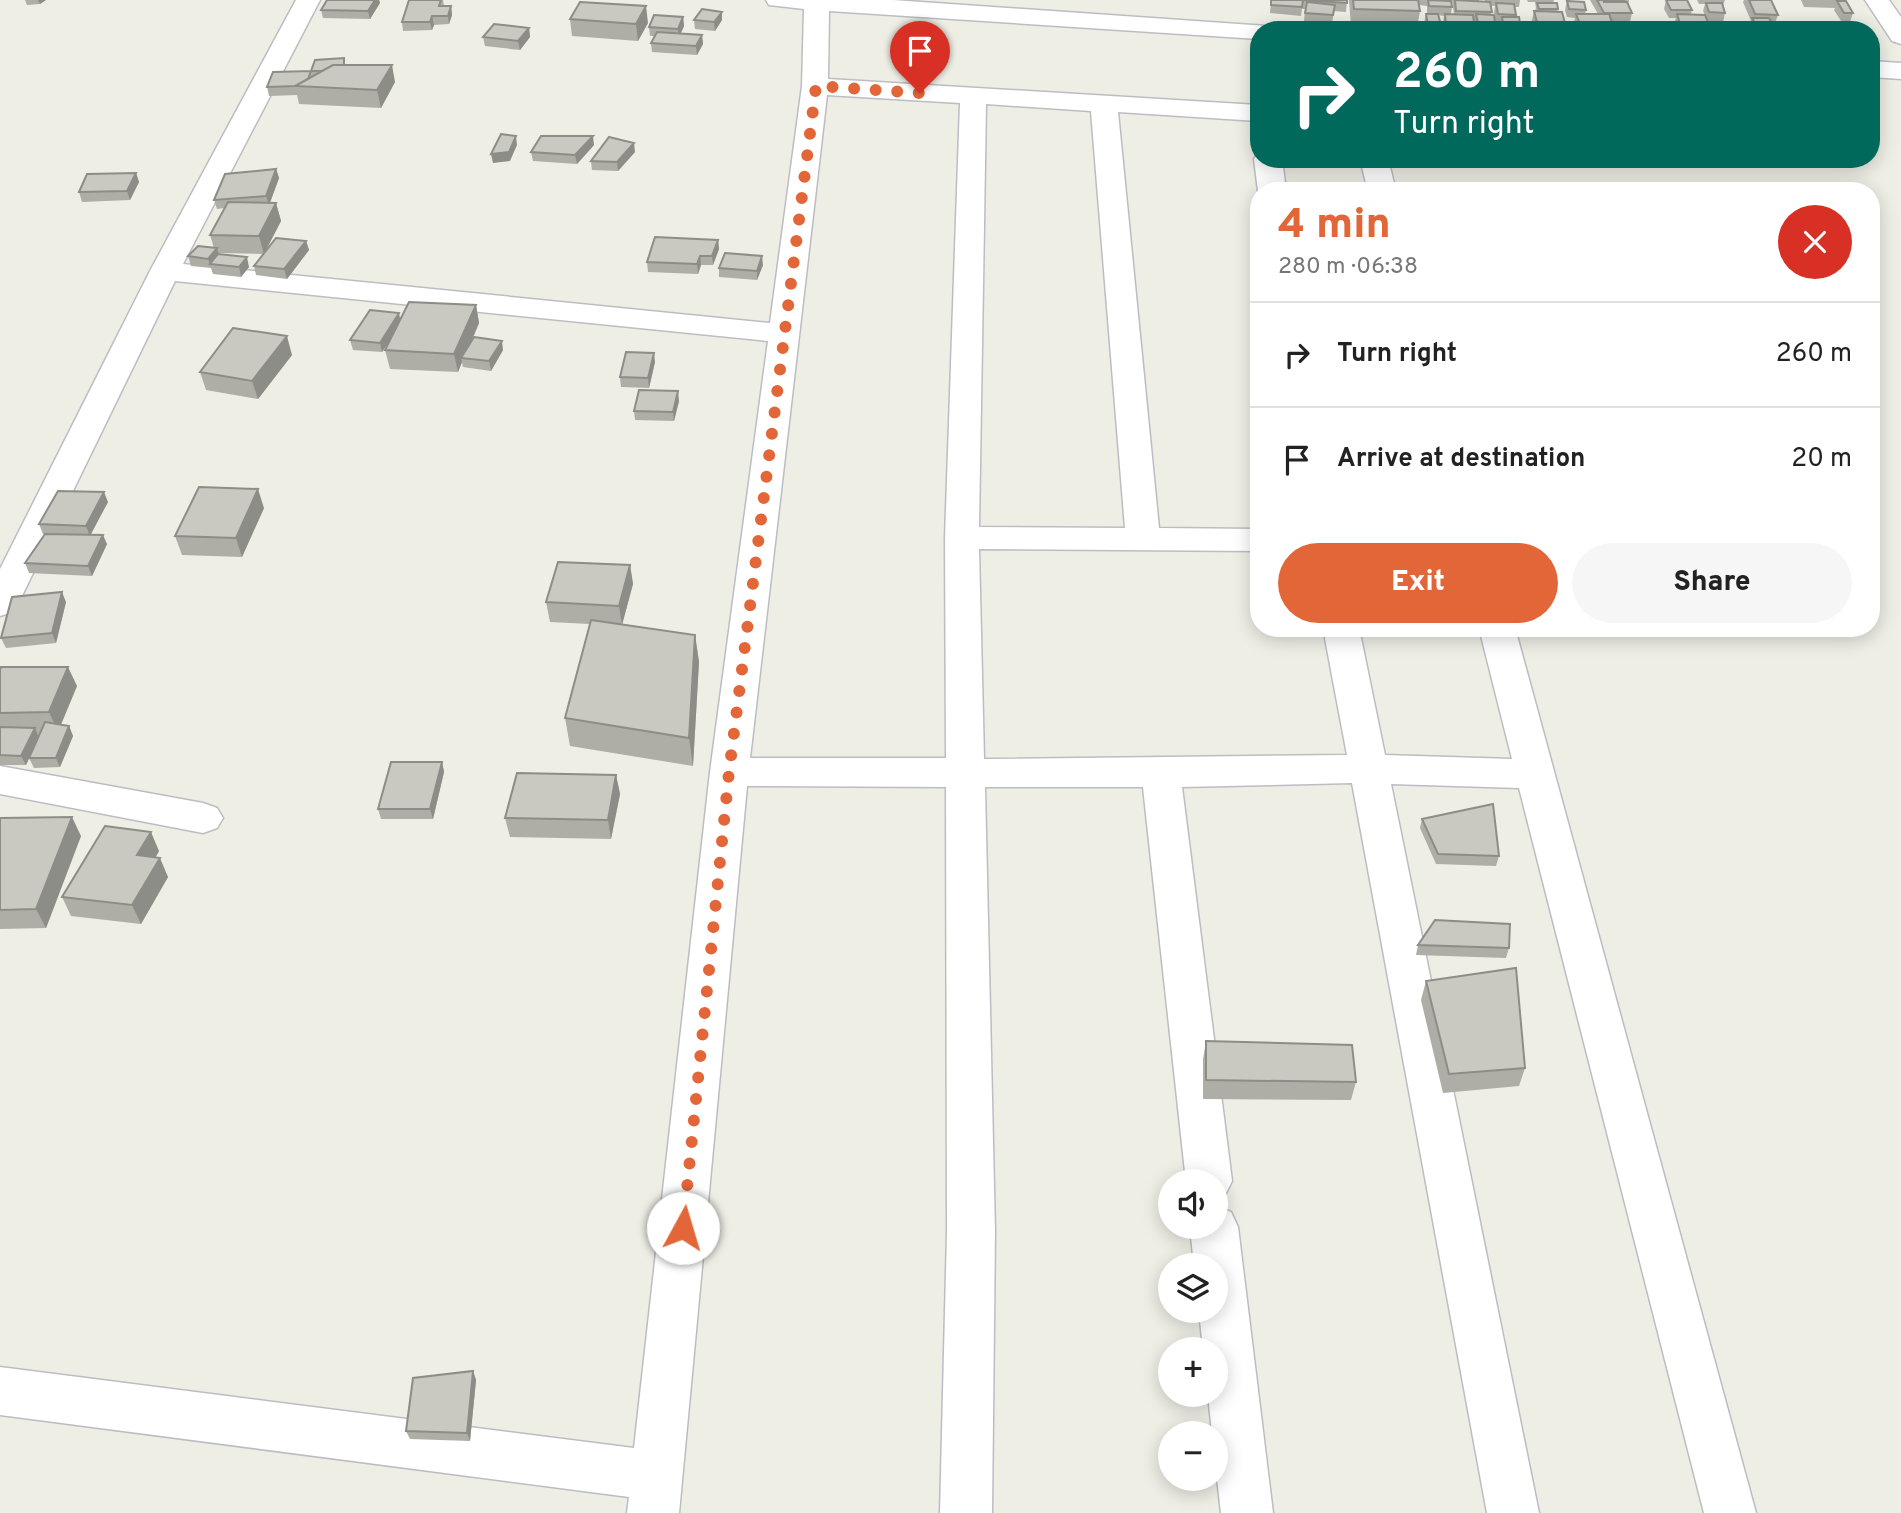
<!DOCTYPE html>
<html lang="en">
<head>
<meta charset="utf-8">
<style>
  :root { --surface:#fff; --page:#f6f6f6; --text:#222; --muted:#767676; --line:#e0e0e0; --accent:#e26638 }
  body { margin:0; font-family:Overpass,sans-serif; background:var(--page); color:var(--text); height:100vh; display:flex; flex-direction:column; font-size:26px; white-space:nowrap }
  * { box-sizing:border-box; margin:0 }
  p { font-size:23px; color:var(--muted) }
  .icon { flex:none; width:38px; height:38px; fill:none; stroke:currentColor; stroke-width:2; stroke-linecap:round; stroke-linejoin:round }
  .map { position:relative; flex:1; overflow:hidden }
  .panel { position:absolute; left:1250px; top:182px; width:630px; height:455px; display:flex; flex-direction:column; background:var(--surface); border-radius:28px; box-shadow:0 4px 18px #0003 }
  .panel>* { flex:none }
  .banner { position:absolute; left:1250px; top:21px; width:630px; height:147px; border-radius:28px; box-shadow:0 4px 18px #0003; background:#00695c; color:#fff; overflow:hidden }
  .fabs { position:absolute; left:1158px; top:1169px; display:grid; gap:14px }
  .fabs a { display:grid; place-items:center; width:70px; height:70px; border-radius:50%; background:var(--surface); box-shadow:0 4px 18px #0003; font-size:35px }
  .pin { position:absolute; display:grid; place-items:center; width:60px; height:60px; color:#fff; margin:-72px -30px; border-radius:50% 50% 50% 0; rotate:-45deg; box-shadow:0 0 7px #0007 }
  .pin .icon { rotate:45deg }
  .me { position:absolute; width:77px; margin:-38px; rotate:6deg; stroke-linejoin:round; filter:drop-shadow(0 0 5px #0008) }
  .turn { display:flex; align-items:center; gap:24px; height:147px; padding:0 28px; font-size:32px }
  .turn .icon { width:91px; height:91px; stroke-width:2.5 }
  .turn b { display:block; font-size:49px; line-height:60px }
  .round { display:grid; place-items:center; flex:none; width:74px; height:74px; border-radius:37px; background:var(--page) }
  .headline { display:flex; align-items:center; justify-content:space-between; height:119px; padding:0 28px }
  h1 { font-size:42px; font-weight:800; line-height:52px; color:var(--accent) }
  .action { display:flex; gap:14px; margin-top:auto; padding:14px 28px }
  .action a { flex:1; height:80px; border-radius:42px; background:var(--accent); color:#fff; font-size:28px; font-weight:800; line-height:80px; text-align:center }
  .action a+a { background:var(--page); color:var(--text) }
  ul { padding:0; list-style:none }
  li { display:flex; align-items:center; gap:21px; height:105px; padding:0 28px; border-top:2px solid var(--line) }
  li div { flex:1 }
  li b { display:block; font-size:26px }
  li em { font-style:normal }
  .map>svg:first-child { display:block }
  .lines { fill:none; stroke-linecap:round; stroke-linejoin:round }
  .minor-casing { stroke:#bcbdc3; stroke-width:3 }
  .minor { fill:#fff; fill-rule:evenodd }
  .wall { fill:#aeada6 }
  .shaded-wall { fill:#8d8d87 }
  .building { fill:#cac9c1; stroke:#8d8d87; stroke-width:2 }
  .route { stroke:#e26638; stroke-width:12; stroke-dasharray:0 21.6 }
</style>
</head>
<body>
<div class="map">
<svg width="1901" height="1513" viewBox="0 0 1901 1513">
  <rect width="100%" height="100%" fill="#efeee5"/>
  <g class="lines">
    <defs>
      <path id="minor" d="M296 0H320L183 264 770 323 802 86 804 9 769 5 766 0H893L1267 26 1270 30H1258V39L829 11 828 79 1258 105V121L1118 112 1159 528 1258 529V551L979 549 984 759 1347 755 1323 628H1359L1385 755 1512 759 1479 628H1515L1756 1513H1704L1519 788 1391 784 1539 1513H1487L1352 783 1182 787 1232 1181 1225 1195 1216 1198V1181H1186L1143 787H985L995 1231 992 1513H940L947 1231 946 787 747 786 679 1513H627L629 1497 0 1415V1367L634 1448 710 772 768 341 175 281 18 604 13 612 0 616V569L150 271ZM827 95 960 103 945 538 946 758H750ZM986 104 1091 111 1125 528 979 527Z
        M1865 0H1889L1901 17V44L1892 41Z
        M1871 61 1901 63V79L1871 77Z
        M1258 153V159H1282L1286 191H1258L1254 159Z
        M1360 159H1388L1396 191H1368Z
        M0 766 203 803 217 808 223 818 217 828 203 833 0 794Z
        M1216 1207 1231 1212 1238 1227 1273 1513H1221L1216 1470V1433H1212L1208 1395H1216V1349H1203L1199 1311H1216V1265H1194L1190 1227H1216Z"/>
    </defs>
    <use href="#minor" class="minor-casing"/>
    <use href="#minor" class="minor"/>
  </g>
  <path class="wall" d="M25 0H46L40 4 27 5Z
    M327 0H379L380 3 370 19 323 18 321 10Z
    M409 0H443L444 6H451L452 15 449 24 434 25 432 30 403 31 402 22Z
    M1271 0H1347L1346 12 1334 11 1332 24 1304 22 1305 9H1302L1301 16 1270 13Z
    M1349 0H1448L1452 7 1451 14H1454L1452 0H1479V1L1485 2V0H1520L1519 7H1514L1515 17 1521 30H1501L1500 23H1496L1494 12 1495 6H1491V15L1496 30H1476L1475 20H1473L1474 30H1444L1443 22 1444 16 1438 15 1441 25 1440 30H1426L1424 23 1426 14H1427V6L1419 5 1420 11 1417 28 1351 26Z
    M1527 0H1554L1553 3 1558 9 1557 12 1565 23 1564 30H1527L1528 25H1533L1532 20 1534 11H1535L1536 8 1535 2H1528Z
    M1590 0H1629L1628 5 1632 13 1630 22 1612 21 1614 30H1577L1574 22 1575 18 1567 17 1565 10 1567 1 1586 10 1585 14H1598Z
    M1666 0 1692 10 1691 14 1705 15 1703 11 1705 4H1699L1697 0H1725L1723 5H1722L1725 13 1723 22 1708 21 1711 30H1677L1674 23 1676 18H1669L1664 9Z
    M1744 0H1771L1778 15 1775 23H1772L1771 26 1775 30H1750V26L1751 21 1743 2Z
    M1801 0H1845V1L1853 13 1850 22 1841 21 1834 10 1835 8 1804 7Z
    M722 12V20L715 31 695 29 694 20Z
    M683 17 684 26 681 33 702 35 703 44 697 55 652 52 651 43 654 36H650L649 27Z
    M570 19 648 23 638 41 572 36Z
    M529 28 530 37 520 50 485 46 483 37Z
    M346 65 395 82 381 108 299 104 297 95 269 96 267 87 311 71Z
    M594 145 577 164 533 161 531 152Z
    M635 152 618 171 592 170 591 161Z
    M276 169 279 178 270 203H276L281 221 266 250 306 241 309 250 287 279 256 275 254 266 263 254 219 253V255L249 267 241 277 213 274 211 268 191 266 188 256 214 248 210 235 225 208 217 209 214 200Z
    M136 173 139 182 130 200 82 202 79 192Z
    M718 240 719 249 713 265H701L698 274 648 272 647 262Z
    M763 265 757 280 719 277V268Z
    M476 305 479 323 471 343 503 350 491 371 463 367 462 362 458 372 390 369 385 350 390 341 382 352 353 350 350 340 400 319Z
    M292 355 258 399 206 390 200 372Z
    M655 362 649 388 621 387 620 377Z
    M679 401 674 421 635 420 634 411Z
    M108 502 90 534 107 544 92 576 29 573 25 563 45 534H43L39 524Z
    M264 508 242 557 182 555 175 536Z
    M630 565 633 584 622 624 695 635 699 662 693 766 570 746 565 718 590 624 550 622 546 602Z
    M66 602 56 643 6 648 1 638Z
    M0 670 77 686 61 725 69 726 73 736 60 767 34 768 29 758 30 756 26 765H0Z
    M442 762 444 772 433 819H381L378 809Z
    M616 775 620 794 611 839 510 837 505 818Z
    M0 818 81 836 46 928 0 929Z
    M1422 819 1499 856 1496 866 1436 864 1420 828Z
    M159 851 155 858 168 877 141 924 71 916 62 897Z
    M1418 945 1509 948 1506 958 1416 955Z
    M1426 981 1525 1068 1519 1086 1443 1093 1421 1000Z
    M1206 1041 1356 1082 1351 1100 1203 1099V1059Z
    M473 1371 476 1380 470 1441 410 1439 406 1431Z"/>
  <path class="shaded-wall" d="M38 0H46L40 4Z
    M375 0H379L380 3 370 19 368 11Z
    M451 6 452 15 449 24 448 16Z
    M646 6 648 23 638 41 636 24Z
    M722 12V20L715 31 714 22Z
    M432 16 434 25 432 30 430 22Z
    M683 17 684 26 679 37 678 29Z
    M529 28 530 37 520 50 518 41Z
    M702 35 703 44 697 55 696 46Z
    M392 65 395 82 381 108 377 90Z
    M516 136 517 145 510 161 493 163 491 154Z
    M593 136 594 145 577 164 575 155Z
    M634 143 635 152 618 171 617 162Z
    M276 169 279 178 269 205 266 196Z
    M136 173 139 182 130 200 127 191Z
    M276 203 281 221 264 254 259 236Z
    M718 240 719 249 713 265 712 256Z
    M306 241 309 250 287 279 284 269Z
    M217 248 220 258 210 264 211 268 208 259Z
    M700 256 701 265 698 274 697 264Z
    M762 256 763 265 757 280V271Z
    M247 257 249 267 241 277 239 267Z
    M476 305 479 323 464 358H461L462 362 458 372 454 354Z
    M399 313 401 323 382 352 380 343Z
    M287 336 292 355 258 399 252 381Z
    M502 341 503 350 491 371 489 361Z
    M654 353 655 362 649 388 648 378Z
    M678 391 679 401 674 421 673 412Z
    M258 489 264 508 242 557 236 538Z
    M104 492 108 502 90 536 86 526Z
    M103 535 107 544 92 576 88 566Z
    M630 565 633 584 622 625 619 606Z
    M62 592 66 602 56 643 52 633Z
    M695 635 699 662 693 766 689 738Z
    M68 667 77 686 58 731 49 712Z
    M69 726 73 736 60 767 56 758Z
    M35 728 39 738 26 765 21 756Z
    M442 762 444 772 433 819 430 809Z
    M616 775 620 794 611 839 608 820Z
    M72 817 81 836 46 928 36 909Z
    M151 832 159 851 146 874 137 855Z
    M160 858 168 877 141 924 132 905Z
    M473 1371 476 1380 470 1441 467 1433Z"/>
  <path class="building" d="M327 0H375L368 11 321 10Z
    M409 0H441L439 6H451L448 16H432L430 22H402Z
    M1271 0H1347V3L1303 0 1302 7 1271 5Z
    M1353 0H1418L1420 11 1354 9Z
    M1428 0 1451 1 1452 7 1429 6Z
    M1455 0 1490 2 1492 12 1456 11Z
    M1597 0H1625L1603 2H1627L1632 13H1604Z
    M1666 0H1687L1692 10H1671Z
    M1749 0H1771L1778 15 1755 14Z
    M1567 1 1584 2 1586 10 1569 9Z
    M1837 1H1846L1853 13H1844Z
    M580 2 646 6 636 24 570 19Z
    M1307 2 1335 5 1333 15 1305 13Z
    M1496 3 1514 4 1516 15 1498 14Z
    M1537 3H1557L1558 9H1539Z
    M1706 3H1722L1725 13 1709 12Z
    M702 9 722 12 714 22 694 20Z
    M1534 11 1562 12 1565 23 1537 22Z
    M1426 14H1438L1441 25H1428Z
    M1445 14 1473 15 1475 28 1446 26Z
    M1476 14 1494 15 1496 30 1479 29Z
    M1576 14H1609L1613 25 1580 24Z
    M1677 14 1705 15 1711 30H1682Z
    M654 15 683 17 678 29 649 27Z
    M1502 17H1519L1521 30H1504Z
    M1752 18H1769L1772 23H1755Z
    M1618 23H1642L1645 30H1621Z
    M494 24 529 28 518 41 483 37Z
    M1785 24 1804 25 1806 30H1787Z
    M1528 25 1550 26 1551 30H1528Z
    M1734 25 1747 26 1748 30H1735Z
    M1752 25 1774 26 1775 30H1753Z
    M1829 25 1859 26 1862 30H1832Z
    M1582 27 1614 28V30H1583Z
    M1810 27H1821L1823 30H1811Z
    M657 32 702 35 696 46 651 43Z
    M344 58V65H333L322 71H311L315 60Z
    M333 65H392L377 90 295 86Z
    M311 71 308 79 295 86H296L267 87 273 72Z
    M501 134 516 136 509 152 491 154Z
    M541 136H593L575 155 531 152Z
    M609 137 634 143 617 162 591 161Z
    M276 169 266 196 214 200 225 174Z
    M136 173 127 191 79 192 87 174Z
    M228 202 276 203 259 236 210 235Z
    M655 237 718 240 712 256H700L697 264 647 262Z
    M276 238 306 241 284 269 254 266Z
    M198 246 217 248 208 259 188 256Z
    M725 253 762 256 757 271 719 268Z
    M218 254 247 257 239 267 210 264Z
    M409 302 476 305 454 354 385 350Z
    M370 310 399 313 380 343 350 340Z
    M233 328 287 336 252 381 200 372Z
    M474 337 502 341 489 361 461 358Z
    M626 352 654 353 648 378 620 377Z
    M639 390 678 391 673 412 634 411Z
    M199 487 258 489 236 538 175 536Z
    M58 491 104 492 86 526 39 524Z
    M45 534 103 535 88 566 25 563Z
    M558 562 630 565 619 606 546 602Z
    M62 592 52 633 1 638 12 597Z
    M591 620 695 635 689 738 565 718Z
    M1 667H68L49 712 0 713V670Z
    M45 722 69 726 56 758H29Z
    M0 727 35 728 21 756 0 755Z
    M391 762H442L430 809H378Z
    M517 773 616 775 608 820 505 818Z
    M1493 804 1499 856 1438 854 1422 819Z
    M72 817 36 909 0 910V818Z
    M105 826 151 832 137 855 160 858 132 905 62 897Z
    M1435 920 1510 924 1509 948 1418 945Z
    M1516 968 1525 1068 1449 1074 1426 981Z
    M1206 1041 1352 1045 1356 1082 1206 1080Z
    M473 1371 467 1433 406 1431 413 1378Z"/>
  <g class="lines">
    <path class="route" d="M683 1228 729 772 816 86 920 93"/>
  </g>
</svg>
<div class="fabs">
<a><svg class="icon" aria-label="sound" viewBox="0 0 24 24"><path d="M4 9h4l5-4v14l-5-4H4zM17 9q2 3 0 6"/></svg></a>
<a><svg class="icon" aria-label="layers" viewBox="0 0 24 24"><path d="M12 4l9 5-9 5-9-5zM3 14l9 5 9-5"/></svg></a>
<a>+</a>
<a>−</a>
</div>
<div class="pin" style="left:920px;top:93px;background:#d93025"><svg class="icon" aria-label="arrive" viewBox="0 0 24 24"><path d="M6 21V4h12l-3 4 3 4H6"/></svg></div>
<svg class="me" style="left:683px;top:1228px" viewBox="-20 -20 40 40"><circle r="19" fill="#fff"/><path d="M0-13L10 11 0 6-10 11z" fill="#e26638"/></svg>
<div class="banner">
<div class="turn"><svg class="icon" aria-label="right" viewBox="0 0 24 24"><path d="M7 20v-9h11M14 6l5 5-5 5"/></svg><div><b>260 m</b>Turn right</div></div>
</div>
<section class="panel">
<div class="headline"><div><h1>4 min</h1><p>280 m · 06:38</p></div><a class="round" style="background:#d93025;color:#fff"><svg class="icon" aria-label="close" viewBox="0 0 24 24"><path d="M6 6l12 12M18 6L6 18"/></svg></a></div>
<ul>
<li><svg class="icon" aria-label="right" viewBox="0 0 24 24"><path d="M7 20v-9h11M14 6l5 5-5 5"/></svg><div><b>Turn right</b></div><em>260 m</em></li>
<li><svg class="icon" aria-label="arrive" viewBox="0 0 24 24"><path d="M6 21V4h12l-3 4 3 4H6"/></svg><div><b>Arrive at destination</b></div><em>20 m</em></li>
</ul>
<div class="action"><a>Exit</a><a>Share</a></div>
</section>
</div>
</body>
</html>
